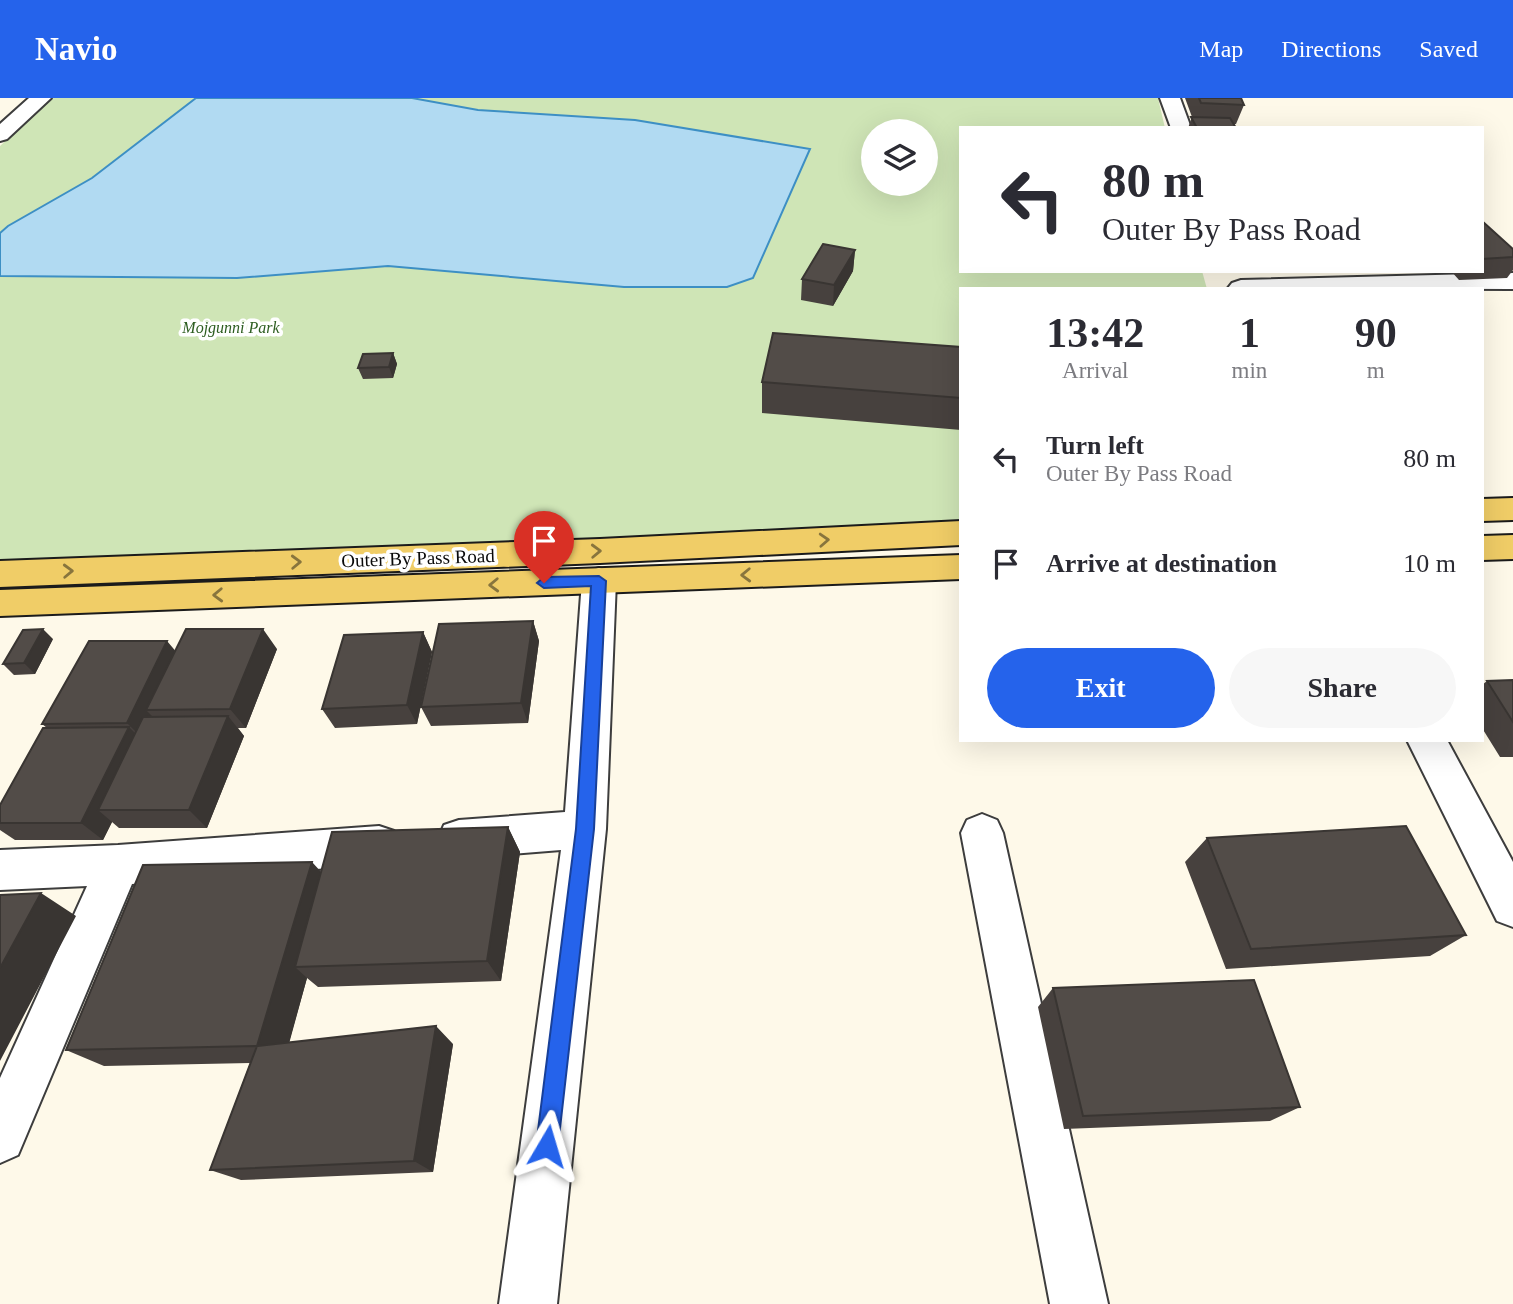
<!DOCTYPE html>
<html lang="en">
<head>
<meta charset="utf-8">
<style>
  :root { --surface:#fff; --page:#f7f7f7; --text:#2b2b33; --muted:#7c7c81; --accent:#2563eb }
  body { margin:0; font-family:"Times New Roman",serif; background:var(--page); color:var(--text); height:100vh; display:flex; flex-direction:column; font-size:26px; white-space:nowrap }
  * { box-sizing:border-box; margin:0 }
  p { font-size:23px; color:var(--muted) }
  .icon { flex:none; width:38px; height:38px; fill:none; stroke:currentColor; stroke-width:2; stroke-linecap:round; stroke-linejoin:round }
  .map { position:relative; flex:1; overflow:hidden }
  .side { position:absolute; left:959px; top:189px; width:525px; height:455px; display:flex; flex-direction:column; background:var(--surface); border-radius:0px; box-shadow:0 7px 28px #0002 }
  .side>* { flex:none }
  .top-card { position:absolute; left:959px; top:28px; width:525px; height:147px; border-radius:0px; box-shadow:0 7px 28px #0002; background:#fff; color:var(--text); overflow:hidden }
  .buttons { position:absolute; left:861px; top:21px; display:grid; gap:14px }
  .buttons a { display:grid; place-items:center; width:77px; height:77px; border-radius:50%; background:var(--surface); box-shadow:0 7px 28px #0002; font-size:35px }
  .pin { position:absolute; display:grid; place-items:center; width:60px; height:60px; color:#fff; margin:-72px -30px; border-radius:50% 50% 50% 0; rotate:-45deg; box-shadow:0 0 7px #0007 }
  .pin .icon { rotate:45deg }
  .me { position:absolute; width:77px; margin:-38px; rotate:7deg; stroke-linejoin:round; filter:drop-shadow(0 0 5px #0008) }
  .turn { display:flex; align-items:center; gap:24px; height:147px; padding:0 28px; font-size:32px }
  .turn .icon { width:91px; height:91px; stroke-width:2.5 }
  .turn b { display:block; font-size:49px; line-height:60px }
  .eta { display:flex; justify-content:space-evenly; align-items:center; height:119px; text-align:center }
  .eta b { font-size:42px; font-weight:700; line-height:49px }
  .button { display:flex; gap:14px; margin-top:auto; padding:14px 28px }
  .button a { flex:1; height:80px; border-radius:42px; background:var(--accent); color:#fff; font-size:28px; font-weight:700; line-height:80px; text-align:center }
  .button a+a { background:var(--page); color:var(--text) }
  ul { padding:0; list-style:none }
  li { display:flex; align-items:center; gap:21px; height:105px; padding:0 28px }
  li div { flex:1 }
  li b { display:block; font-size:26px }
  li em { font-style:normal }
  header { display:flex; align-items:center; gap:42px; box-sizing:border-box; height:98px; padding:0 35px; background:var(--accent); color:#fff }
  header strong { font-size:33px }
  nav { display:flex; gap:38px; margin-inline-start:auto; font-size:24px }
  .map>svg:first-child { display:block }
  .green { fill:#cfe5b6; fill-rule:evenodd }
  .water { fill:#b1daf2; stroke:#3d8fc4; stroke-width:2 }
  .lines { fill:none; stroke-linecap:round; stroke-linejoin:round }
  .minor-casing { stroke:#3d3d3d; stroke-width:4 }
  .primary-casing { stroke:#1b1b1b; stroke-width:4 }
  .minor { fill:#fff; fill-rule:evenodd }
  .primary { fill:#f0cd67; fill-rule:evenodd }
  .wall { fill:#47413e }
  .shaded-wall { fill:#393532 }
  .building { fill:#524c48; stroke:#393532; stroke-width:2 }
  .oneway { stroke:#88753d }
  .route { fill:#2563eb; stroke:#184099; stroke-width:2 }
  .labels { text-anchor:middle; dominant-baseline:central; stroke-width:7; stroke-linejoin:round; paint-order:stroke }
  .far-park-label { font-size:16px; font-style:italic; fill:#2d5d20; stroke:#fff }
  .street-label { font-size:19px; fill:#0a0a0a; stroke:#fff }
</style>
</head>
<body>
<header>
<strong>Navio</strong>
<nav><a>Map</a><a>Directions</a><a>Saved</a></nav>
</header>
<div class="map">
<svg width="1513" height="1206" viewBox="0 0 1513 1206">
  <rect width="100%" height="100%" fill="#fef9e9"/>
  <path class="green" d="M52 0H1158L1165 30H961V173H1202L1207 191H961V426L0 468V48ZM873 33H926V86H873Z"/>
  <path class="water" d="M196 0H412L478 12 635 22 810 51 753 180 727 189H624L388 168 237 180 0 178V135L8 128 92 80Z"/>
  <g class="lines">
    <defs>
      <path id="minor" d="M29 0H51L7 41 0 43V26Z
        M1160 0H1180L1191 30H1171Z
        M1513 175V191L1228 190 1232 185 1241 182Z
        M599 470 611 474 616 483 606 731 557 1206H499L561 752 459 760 444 755 438 741 444 727 459 722 565 714 582 483 587 474Z
        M1407 642H1447L1513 764V829L1497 823Z
        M982 716 997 722 1003 735 1108 1206H1050L961 735 967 722Z
        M379 728 394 733 400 747 394 761 379 766 132 786 18 1057 0 1065V980L87 788 0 792V752L118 747Z"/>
      <path id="primary" d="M1513 400V422L1482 423V401Z
        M961 423V447L600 465 0 489V463L600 441Z
        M1513 437V461L1482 462V438Z
        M961 457V481L0 518V492Z"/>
    </defs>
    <use href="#minor" class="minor-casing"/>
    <use href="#primary" class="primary-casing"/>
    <use href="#minor" class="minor"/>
    <use href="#primary" class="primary"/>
  </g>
  <path class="wall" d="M1185 0H1241L1244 7 1236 26H1234L1236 30H1188L1192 19Z
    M1482 123 1513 151V172L1507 180 1459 182 1451 173H1482Z
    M855 152 853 173 833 208 801 202 802 181Z
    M961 249V332L762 315V284Z
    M393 255 397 266 393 280 363 281 358 270Z
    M533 523 539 543 528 625 431 628 421 609Z
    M423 534 432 554 417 626 335 630 322 611Z
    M53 541 35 576 14 577 3 566Z
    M277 551 246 630H238L244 638 207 730H119L112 724 103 742H15L0 732V707L47 630 42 626 175 553Z
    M1513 582V659H1500L1482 630V587L1487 583Z
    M508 729 520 754 501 883 318 889 307 880 289 944 453 946 433 1074 241 1082 210 1072 250 965 104 968 66 952 321 774Z
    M1207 740 1466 837 1430 858 1226 871 1185 764Z
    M1053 890 1300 1009 1270 1023 1064 1031 1038 909Z"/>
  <path class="shaded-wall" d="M855 152 853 173 833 208 834 187Z
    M393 255 397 266 393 280 389 269Z
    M533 523 539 543 528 625 521 605Z
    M43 531 53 541 35 576 24 565Z
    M263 531 277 551 246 630 230 611Z
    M423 534 432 554 417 626 407 607Z
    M167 543 184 563 146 612 156 622 146 644 127 625Z
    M228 618 244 638 207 730 189 712Z
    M129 629 148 648 98 712 112 724 103 742 81 725Z
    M508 729 520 754 501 883 487 863Z
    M312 764 333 787 295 869 307 880 284 964 257 948Z
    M41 795 76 818 0 963V870Z
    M436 928 453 946 433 1074 414 1063Z"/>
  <path class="building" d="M1199 0H1241L1244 7 1201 5Z
    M1191 19 1230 20 1236 30H1197Z
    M1482 123 1513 151V159L1482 161Z
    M823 146 855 152 834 187 802 181Z
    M773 235 961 249V300L762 284Z
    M393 255 389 269 358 270 363 256Z
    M533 523 521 605 421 609 439 526Z
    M43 531 24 565 3 566 23 532Z
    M186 531H263L230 611 146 612Z
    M423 534 407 607 322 611 344 537Z
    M89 543H167L127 625 42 626Z
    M1513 582V624L1487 583Z
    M228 618 189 712H98L143 619Z
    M129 629 81 725H0V707L43 630Z
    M1406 728 1466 837 1251 851 1207 740Z
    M508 729 487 863 295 869 332 734Z
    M312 764 257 948 436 928 414 1063 210 1072 257 948 66 952 143 767Z
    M41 795 0 870V797Z
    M1254 882 1300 1009 1083 1018 1053 890Z"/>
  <defs><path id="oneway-chevron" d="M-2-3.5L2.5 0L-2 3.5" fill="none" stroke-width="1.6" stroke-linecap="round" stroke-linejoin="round" transform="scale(1.75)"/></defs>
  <g class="oneway">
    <use href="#oneway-chevron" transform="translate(824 442) rotate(-3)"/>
    <use href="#oneway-chevron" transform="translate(596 453) rotate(-2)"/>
    <use href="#oneway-chevron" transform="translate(296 464) rotate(-2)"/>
    <use href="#oneway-chevron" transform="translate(68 473) rotate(-2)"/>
    <use href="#oneway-chevron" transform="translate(746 477) rotate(178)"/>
    <use href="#oneway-chevron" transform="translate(494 487) rotate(178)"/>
    <use href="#oneway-chevron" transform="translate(218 497) rotate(178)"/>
  </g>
  <path class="route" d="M599 478 606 483 594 731 558 1048 554 1055 547 1059 539 1055 536 1048 576 731 591 488 544 490 537 485 544 479Z"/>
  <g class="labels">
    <g class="far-park-label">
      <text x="231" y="229">Mojgunni Park</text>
    </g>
    <g class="street-label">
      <text transform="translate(418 460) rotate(-2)">Outer By Pass Road</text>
    </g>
  </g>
</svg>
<div class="buttons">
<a><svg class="icon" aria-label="layers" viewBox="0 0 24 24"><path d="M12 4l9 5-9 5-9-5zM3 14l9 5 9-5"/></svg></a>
</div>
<div class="pin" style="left:544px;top:485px;background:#d93025"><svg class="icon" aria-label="arrive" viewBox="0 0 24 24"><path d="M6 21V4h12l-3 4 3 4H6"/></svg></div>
<svg class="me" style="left:547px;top:1048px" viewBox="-20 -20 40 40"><path d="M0-17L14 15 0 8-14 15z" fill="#2563eb" stroke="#fff" stroke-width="4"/></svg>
<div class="top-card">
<div class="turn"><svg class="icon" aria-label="left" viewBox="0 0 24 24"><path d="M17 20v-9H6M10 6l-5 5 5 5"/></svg><div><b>80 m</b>Outer By Pass Road</div></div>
</div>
<section class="side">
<div class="eta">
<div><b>13:42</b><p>Arrival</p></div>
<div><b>1</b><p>min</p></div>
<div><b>90</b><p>m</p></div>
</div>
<ul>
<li><svg class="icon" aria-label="left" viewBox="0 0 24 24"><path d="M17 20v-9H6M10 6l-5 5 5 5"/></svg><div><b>Turn left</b><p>Outer By Pass Road</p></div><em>80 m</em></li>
<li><svg class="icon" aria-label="arrive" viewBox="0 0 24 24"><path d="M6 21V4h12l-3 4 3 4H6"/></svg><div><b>Arrive at destination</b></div><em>10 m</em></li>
</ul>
<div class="button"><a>Exit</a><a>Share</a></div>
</section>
</div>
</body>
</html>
